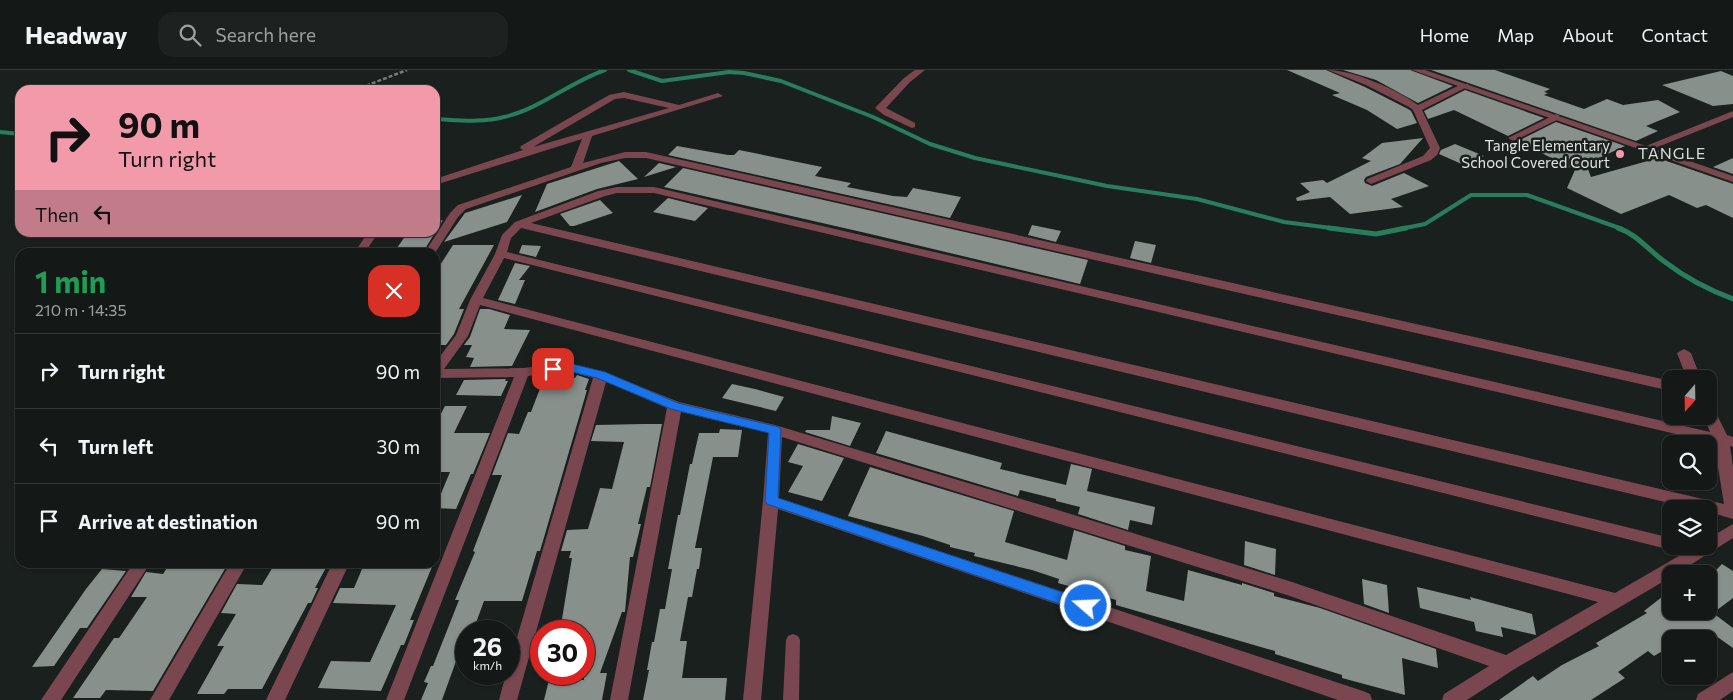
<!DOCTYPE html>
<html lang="en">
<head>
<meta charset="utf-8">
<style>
  :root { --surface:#141816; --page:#1d211f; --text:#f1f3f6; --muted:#9da0a1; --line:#333735 }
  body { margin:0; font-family:Commissioner,sans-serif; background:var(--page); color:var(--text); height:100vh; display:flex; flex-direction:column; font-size:19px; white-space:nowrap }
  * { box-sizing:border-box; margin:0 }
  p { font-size:16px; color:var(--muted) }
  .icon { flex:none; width:28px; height:28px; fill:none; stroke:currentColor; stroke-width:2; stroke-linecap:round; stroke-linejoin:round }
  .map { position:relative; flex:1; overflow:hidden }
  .sheet { position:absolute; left:15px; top:178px; width:425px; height:320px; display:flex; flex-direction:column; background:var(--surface); border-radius:15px; box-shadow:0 1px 4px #0004,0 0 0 1px var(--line) }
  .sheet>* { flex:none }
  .banner { position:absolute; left:15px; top:15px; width:425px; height:152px; border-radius:15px; box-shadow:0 1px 4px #0004,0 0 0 1px var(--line); background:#f39aaa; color:#111; overflow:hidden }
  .needle { width:32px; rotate:200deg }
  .buttons { position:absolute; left:1662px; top:300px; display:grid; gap:10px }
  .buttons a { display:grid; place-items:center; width:55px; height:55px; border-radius:10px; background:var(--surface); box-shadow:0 1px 4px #0004,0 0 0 1px var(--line); font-size:25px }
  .speed { position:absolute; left:455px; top:550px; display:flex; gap:10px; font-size:25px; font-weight:700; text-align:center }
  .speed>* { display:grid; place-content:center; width:65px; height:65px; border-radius:50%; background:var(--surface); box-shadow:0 1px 4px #0004,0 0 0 1px var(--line); line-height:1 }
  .speed small { font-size:12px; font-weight:400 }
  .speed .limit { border:8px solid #d22; background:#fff; color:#111 }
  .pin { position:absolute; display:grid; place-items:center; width:42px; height:42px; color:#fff; margin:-21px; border-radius:10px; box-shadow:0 2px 8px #0006 }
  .me { position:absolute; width:55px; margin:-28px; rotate:289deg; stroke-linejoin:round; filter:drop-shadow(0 0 4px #0008) }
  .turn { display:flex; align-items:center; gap:18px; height:105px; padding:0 20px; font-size:22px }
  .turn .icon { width:65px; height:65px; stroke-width:2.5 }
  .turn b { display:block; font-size:35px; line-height:42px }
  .then { display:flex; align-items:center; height:48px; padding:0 20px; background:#0003; gap:10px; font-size:19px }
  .round { display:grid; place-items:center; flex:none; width:52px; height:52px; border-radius:15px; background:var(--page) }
  .head { display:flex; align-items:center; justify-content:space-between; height:85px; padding:0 20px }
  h1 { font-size:30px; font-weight:700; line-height:38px; color:#1e9e55 }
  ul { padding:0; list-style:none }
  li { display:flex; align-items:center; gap:15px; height:75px; padding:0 20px; border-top:1px solid var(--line) }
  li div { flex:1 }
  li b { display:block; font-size:19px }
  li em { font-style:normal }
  header { display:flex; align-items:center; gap:30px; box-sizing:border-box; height:70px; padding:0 25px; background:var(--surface); border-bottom:1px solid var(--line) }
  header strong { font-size:24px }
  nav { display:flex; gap:28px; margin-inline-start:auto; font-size:18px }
  .search { width:350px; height:45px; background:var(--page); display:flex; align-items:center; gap:12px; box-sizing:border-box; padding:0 18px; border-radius:15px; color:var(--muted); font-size:19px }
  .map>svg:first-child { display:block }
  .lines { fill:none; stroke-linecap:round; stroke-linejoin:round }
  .stream-far1 { stroke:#287e5c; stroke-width:4 }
  .stream { stroke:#287e5c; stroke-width:5 }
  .building { fill:#88908c }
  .path { stroke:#767b79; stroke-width:2.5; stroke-dasharray:4 2; stroke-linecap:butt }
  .service { fill:#7a4750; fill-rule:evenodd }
  .minor { fill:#7a4750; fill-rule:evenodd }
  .tertiary { fill:#7a4750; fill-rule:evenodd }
  .route { fill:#1a73e8; stroke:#114b97 }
  .poi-dot { fill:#f39aaa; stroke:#1a201d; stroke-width:2 }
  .labels { text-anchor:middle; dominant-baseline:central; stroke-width:5; stroke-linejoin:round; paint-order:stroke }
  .far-poi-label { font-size:15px; fill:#dfe3e1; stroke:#1a201d; text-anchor:end }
  .far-quarter-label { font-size:16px; letter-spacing:1px; fill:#d5ded9; stroke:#1a201d }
</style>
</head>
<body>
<header>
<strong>Headway</strong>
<div class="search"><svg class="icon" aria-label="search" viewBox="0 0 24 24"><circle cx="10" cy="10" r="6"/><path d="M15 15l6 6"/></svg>Search here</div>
<nav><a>Home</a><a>Map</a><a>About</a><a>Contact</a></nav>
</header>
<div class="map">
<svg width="1733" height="630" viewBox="0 0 1733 630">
  <rect width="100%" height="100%" fill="#1a201d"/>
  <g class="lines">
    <path class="stream-far1" d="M629 0 662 11 729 2 744 3 781 11 873 47 930 74 975 88 1107 116 1197 129 1284 152 1339 159
      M435 49C458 50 482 53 504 47 540 39 570 12 605 0
      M0 62 20 64
      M1400 159 1425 154 1471 125H1527L1622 159"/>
    <path class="stream" d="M1329 158 1376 164 1406 158
      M1618 158C1637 164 1649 181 1665 192 1686 208 1709 220 1733 229"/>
  </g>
  <path class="building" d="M1287 0H1326L1365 17 1408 39 1411 41 1417 53 1397 59 1367 40 1332 25 1340 23Z
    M1343 0H1410L1453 16 1418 33 1376 10Z
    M1431 0H1495L1550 19 1544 22 1548 23 1544 25 1584 39 1607 29 1623 35 1658 30 1680 42 1646 56 1658 61 1636 71Z
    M1721 1 1733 6V34L1713 36 1662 15Z
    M1465 20 1544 48 1508 66 1454 40 1428 49 1424 41Z
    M1556 52 1625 76 1586 94 1591 107 1658 88 1733 114V148L1706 135 1697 138 1669 125 1621 144 1567 118 1575 100 1518 71Z
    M1423 68 1400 94 1366 107 1364 110 1365 113 1372 116 1404 103 1429 116 1391 129 1403 137 1350 144 1330 127 1297 131 1296 128 1310 122 1300 113 1323 110 1327 113 1371 91 1362 88 1382 73Z
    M1455 74 1484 86 1464 95 1439 84 1441 80Z
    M677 76 728 85H734L739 80 822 97 815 106 851 113 847 117 893 126 907 127 913 118 961 127 950 148 668 85Z
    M1733 88V104L1713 97Z
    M619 91 638 109 597 119 535 142 547 114Z
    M659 93 676 97 644 107Z
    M683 98 1088 190 1080 214 866 163 664 117Z
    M522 125 507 152 444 172 465 143Z
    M668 128 708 138 695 151 653 142Z
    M600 130 613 143 574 156H570L560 144Z
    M443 150 423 182H400L402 178H397L408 162H435V152Z
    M1032 155 1061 161 1056 172 1028 165Z
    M1135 171 1156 175 1151 193 1130 188Z
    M453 175H494L459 239H464L454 264 446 275H435V203Z
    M522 175 541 176 536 187 519 183Z
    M515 193 530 196 519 210H525L515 234 498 230Z
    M480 239H489L510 245 504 259 530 260 512 296 470 297 474 288 466 287 472 275H464L470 267Z
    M577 305 589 309 585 320H587L540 481H537L522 531H484L473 561H466V583H459L442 630H421L428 613 424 612 431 596H433L459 530H455L475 482 473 481 502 405H492L508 363 519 364 528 342H531L541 316H567L570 308H575Z
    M506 309 505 311H508L501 326 456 325 464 310Z
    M732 314 755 319 784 327 776 341 722 328Z
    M445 336H467L454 363H490L473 404H471L456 439 435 438 450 402H435V355Z
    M832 346 861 353 850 376 805 362 806 360H830Z
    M643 354H662L650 417H647L638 454H641L633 487H630L625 542H622L600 603H607L602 630H544L549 610H584V561H560L572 488H569L571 481H561L567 460 588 459 600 418 612 419 624 372 591 371 596 355Z
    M720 359 742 360 738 387H713L695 478H702L699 499H697L692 527H688L680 571H687L682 608H727L725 630H643L649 600H647L652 572H654L660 539H665L672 499H668L678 445H680L690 394H692L699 363H719Z
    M886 361 1002 393 1000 399 1066 415 1071 394 1092 399 1087 421 1155 437 1152 455 1130 450 1128 460 1078 444 1080 437 1056 431V429L1020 420 1018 426 876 383Z
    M798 374 844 388 822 431 788 422 803 396 788 392Z
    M870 397 1014 441 1005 472 1067 490 1074 460 1125 476V480L1151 486 1146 521 1184 531 1188 500 1242 515V513L1274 523V526L1320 538 1436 579 1438 598 1402 588 1405 625 1342 608V605L1275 584V581L1116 535V530L1058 513 1059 509 1032 500 974 486 975 483 950 477V475L923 466 848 446Z
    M1245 471 1276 479 1275 505 1244 495Z
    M171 492H229L153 621 106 620 100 628H73L114 568H119L147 527H131L146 502 163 504Z
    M276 492H329L315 518H318L311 533H308L262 619H228L224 624H197L224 576H217L236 544 221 543 237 514 262 515Z
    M365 492H434L410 550H414L404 575H401L381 621 318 618 331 591 370 592 396 535 333 533 340 518H354Z
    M1722 494 1733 501V528L1713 543 1733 558V578L1716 566 1713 569H1671V576L1654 586 1648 581 1618 602 1625 608 1591 630H1499L1533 606 1538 611 1562 595 1599 576 1596 573 1647 543 1644 541 1671 520V541H1709V507Z
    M102 499 126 501 87 558H80L54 596 32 597 86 519Z
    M1362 509 1387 515 1389 543 1364 534Z
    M1417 517 1471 530 1470 527 1532 544 1536 565 1501 557 1503 567 1476 561 1474 552 1420 538Z"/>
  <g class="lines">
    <path class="path" d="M355 20 407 0"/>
    <path class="service" d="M793 564 798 566 800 570 799 630H783L786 570 788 566Z"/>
    <path class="minor" d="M915 0H925L910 12 886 38 915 53V57L912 58 884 45 875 38 904 8Z
      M1328 0C1353 0 1398 20 1418 35L1462 14H1468L1469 16 1422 40 1440 78 1437 85 1431 90 1371 114 1366 111 1367 109 1423 86 1430 78 1413 40 1409 37 1366 15Z
      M624 22 679 35 718 23 723 26 592 66 583 93 625 82H646L1671 311V321L646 88H625L601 93 466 139 458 147 435 183 425 182 450 143 458 135 571 97 582 69 435 115V109L523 80 520 78 521 76 609 25ZM624 28 669 38 533 77 615 29Z
      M1733 41V47L1650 80 1646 81 1641 78Z
      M1556 44 1559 45V49L1516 70 1513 71 1508 68Z
      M435 71 441 74 435 78Z
      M617 117H654L1710 362 1704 346H1709V337L1714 339 1727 365 1733 367V377L1730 376 1733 397V449L1709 442V439H1694L521 158 511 168 507 182 1671 468V476H1709V468L1733 454V468L1676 504H1671V507L1513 600 1467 630H1442L1444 624 1489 596 1287 525 782 367 779 428 1363 621 1370 624 1372 630H1338L778 439 761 630H743L763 431 768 363 681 342 628 630H610L667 338 606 312 517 630H499L506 604H509V595L593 308 568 301 528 306 404 630H386L514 307 435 308V293L456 265 470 230 495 184 502 165 515 152 598 121ZM617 123H654L1714 373 1724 434 531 153 605 126ZM504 188 1671 480 1675 479 1684 483 1615 523 483 228ZM480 235 1598 532 1506 585 1289 511 1048 437 775 355 679 332 601 301 568 293 523 298 444 299 468 266Z
      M368 162H379L365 182H355Z
      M1684 279 1691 283 1701 309H1687L1677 283Z
      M134 492H151L61 630H41Z
      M231 492H248L169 630H150Z
      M333 492H350L285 630H266Z
      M1733 602V621L1720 630H1696L1698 624Z"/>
    <path class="tertiary" d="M1412 0H1425L1733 106V112Z"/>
  </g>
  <path class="route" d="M568 293 605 302 678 333 779 357 781 360 778 428 1086 530 1091 532 1093 536 1091 541 1086 543 767 434 765 431 769 363 671 339 597 308 568 301 553 302 547 299 553 295Z"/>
  <circle class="poi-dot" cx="1620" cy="84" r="5"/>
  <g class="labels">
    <g class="far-poi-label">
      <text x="1610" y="75">Tangle Elementary<tspan x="1610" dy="17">School Covered Court</tspan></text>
    </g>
    <g class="far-quarter-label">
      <text x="1672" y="82">TANGLE</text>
    </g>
  </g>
</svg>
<div class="buttons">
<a><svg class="needle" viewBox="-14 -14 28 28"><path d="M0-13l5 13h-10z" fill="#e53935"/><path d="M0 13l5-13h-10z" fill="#9da0a1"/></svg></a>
<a><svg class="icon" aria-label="search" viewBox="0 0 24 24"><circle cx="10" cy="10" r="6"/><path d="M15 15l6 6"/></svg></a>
<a><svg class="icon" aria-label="layers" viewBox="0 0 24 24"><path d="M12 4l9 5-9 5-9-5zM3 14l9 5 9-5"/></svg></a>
<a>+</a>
<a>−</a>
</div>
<div class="speed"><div>26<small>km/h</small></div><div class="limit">30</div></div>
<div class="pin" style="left:553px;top:299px;background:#d93025"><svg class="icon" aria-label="arrive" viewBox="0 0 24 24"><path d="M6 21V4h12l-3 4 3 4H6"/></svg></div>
<svg class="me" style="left:1086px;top:536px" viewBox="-20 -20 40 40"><circle r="17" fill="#1a73e8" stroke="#fff" stroke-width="3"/><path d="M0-11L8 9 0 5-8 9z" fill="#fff"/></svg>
<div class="banner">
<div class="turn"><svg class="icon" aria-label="right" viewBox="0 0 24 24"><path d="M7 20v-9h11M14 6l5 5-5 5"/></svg><div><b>90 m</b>Turn right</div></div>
<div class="then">Then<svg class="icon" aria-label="left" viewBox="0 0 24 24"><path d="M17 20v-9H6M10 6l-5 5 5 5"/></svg></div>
</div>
<section class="sheet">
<div class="head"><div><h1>1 min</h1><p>210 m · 14:35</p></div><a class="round" style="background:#d93025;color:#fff"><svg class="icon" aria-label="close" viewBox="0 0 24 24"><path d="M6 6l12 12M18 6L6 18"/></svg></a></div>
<ul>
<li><svg class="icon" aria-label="right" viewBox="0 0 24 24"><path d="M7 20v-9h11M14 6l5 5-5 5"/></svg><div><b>Turn right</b></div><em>90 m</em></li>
<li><svg class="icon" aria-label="left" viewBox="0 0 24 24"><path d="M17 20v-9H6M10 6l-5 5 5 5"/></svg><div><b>Turn left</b></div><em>30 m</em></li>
<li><svg class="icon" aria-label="arrive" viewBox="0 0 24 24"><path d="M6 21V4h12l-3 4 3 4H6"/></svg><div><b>Arrive at destination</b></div><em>90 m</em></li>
</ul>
</section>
</div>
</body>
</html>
